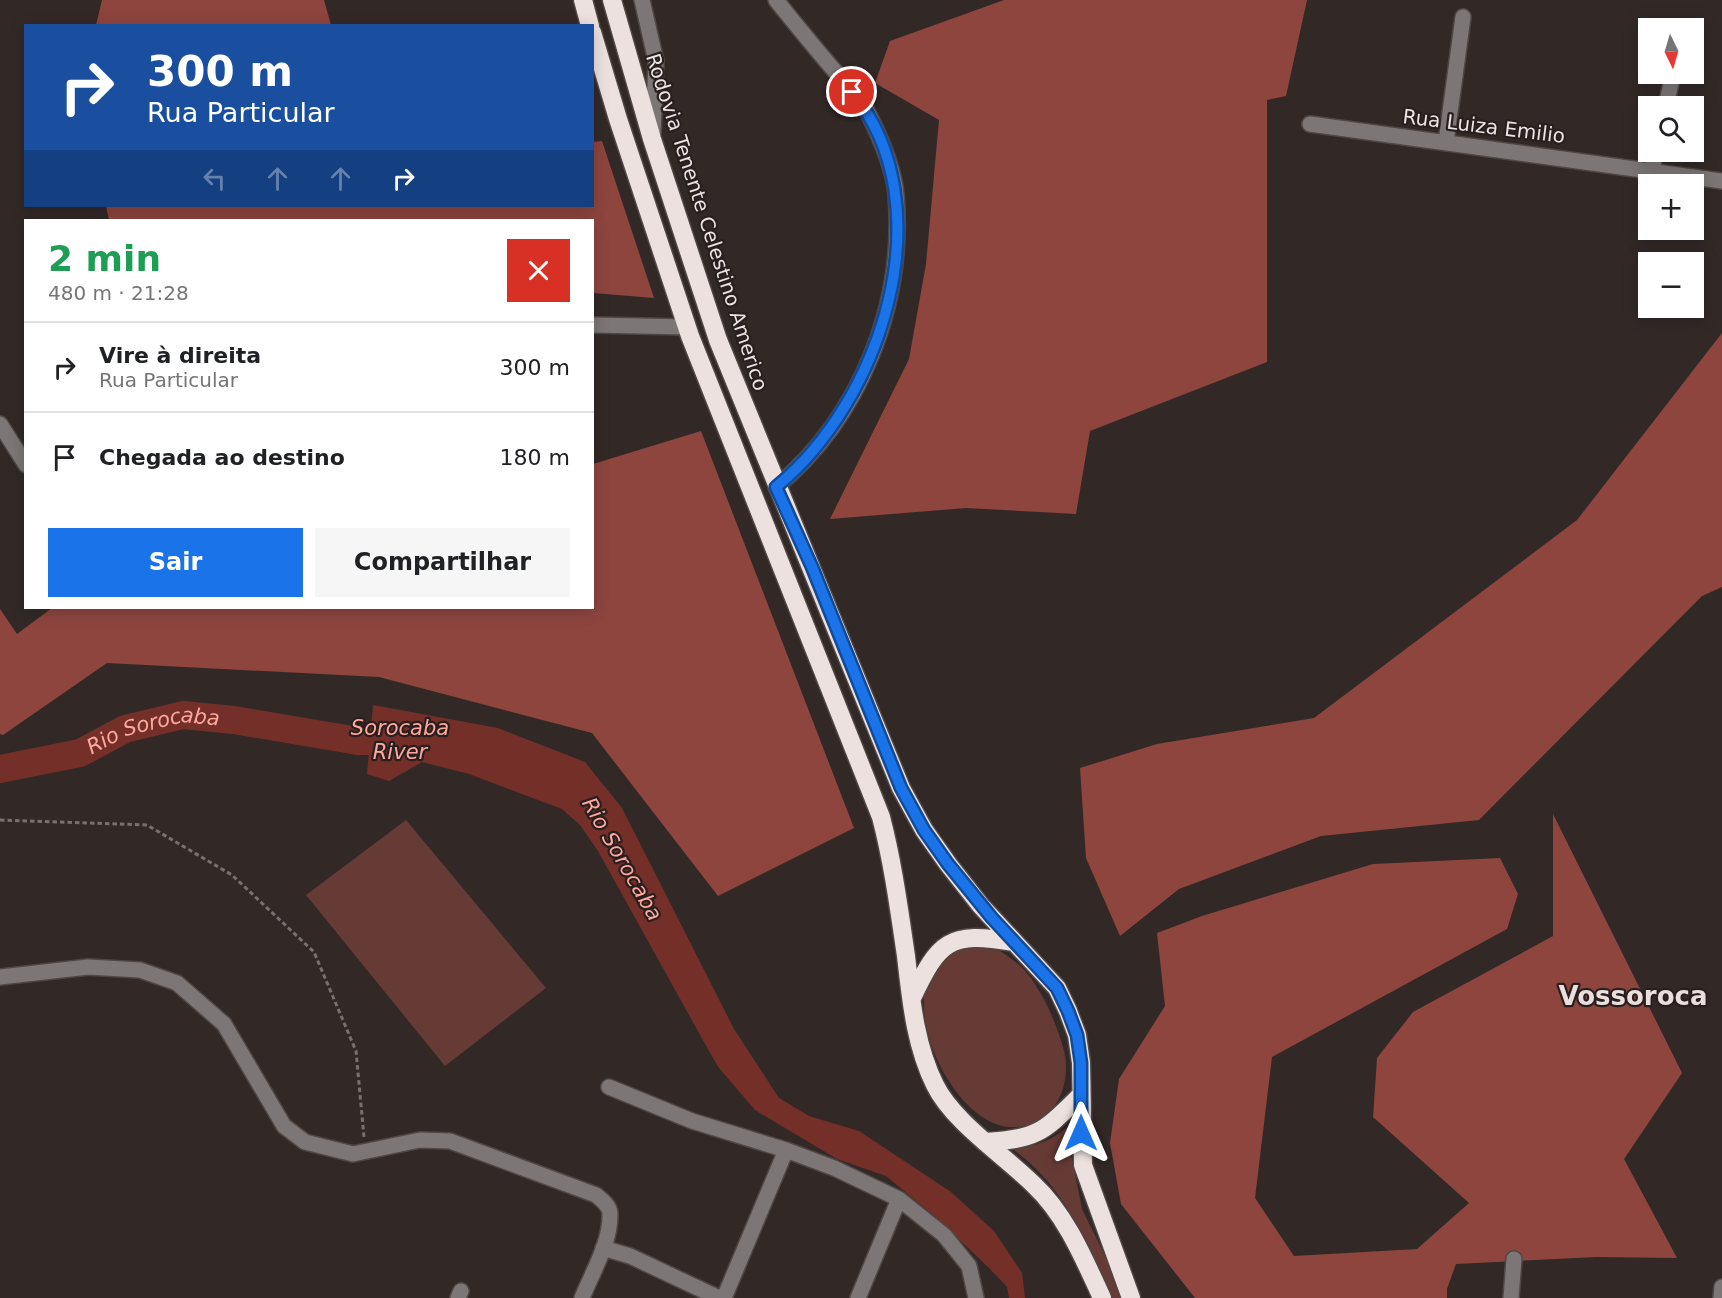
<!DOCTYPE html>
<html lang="pt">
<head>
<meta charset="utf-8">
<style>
  :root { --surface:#fff; --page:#f6f6f6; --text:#202124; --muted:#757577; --line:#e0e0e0; --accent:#1a73e8 }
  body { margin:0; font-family:"DejaVu Sans",sans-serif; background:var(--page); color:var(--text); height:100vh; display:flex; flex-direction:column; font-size:22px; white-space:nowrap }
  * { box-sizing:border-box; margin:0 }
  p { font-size:20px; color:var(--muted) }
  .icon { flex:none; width:33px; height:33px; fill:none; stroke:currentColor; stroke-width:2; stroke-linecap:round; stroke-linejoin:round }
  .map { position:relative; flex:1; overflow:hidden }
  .side { position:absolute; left:24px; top:219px; width:570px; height:390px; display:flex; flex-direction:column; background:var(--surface); border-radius:0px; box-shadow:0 3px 15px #0003 }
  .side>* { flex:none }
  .banner { position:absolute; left:24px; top:24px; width:570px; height:183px; border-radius:0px; box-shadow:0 3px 15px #0003; background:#1a4fa0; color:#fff; overflow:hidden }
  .needle { width:39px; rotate:175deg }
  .tools { position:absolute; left:1638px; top:18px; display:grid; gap:12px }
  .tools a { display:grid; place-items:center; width:66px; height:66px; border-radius:0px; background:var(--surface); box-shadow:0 3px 15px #0003; font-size:30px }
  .pin { position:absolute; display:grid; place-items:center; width:51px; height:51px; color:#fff; margin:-26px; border:3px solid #fff; border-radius:50%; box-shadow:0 2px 6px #0007 }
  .me { position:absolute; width:66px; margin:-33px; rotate:0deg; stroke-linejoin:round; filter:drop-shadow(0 0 4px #0008) }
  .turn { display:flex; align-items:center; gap:21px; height:126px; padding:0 24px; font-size:27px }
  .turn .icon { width:78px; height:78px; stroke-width:2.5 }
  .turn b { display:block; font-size:42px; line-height:51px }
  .lanes { display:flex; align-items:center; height:57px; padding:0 24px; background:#0003; justify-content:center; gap:30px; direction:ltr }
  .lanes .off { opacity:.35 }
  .round { display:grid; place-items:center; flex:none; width:63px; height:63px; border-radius:0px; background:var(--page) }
  .head { display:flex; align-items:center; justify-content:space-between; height:102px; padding:0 24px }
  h1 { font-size:36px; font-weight:700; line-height:45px; color:#1e9e55 }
  .action { display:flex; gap:12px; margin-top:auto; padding:12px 24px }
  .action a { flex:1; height:69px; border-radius:0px; background:var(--accent); color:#fff; font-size:24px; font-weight:700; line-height:69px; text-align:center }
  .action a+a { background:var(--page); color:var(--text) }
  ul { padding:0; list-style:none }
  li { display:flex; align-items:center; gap:18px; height:90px; padding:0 24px; border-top:2px solid var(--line) }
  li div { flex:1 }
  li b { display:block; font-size:22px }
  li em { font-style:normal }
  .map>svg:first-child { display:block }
  .green { fill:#663a35 }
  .forest { fill:#8d453e }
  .water { fill:#742f29 }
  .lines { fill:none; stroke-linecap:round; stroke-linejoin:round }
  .river { stroke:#742f29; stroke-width:28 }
  .minor-casing { stroke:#504745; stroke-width:18 }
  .highway-casing { stroke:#504745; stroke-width:21 }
  .path { stroke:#78706f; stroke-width:3; stroke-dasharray:4.5 3; stroke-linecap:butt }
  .minor { stroke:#7c7776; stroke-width:15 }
  .highway { stroke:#ede1df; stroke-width:18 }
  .route-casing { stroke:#114b97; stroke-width:15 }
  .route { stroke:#1a73e8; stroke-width:10 }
  .labels { text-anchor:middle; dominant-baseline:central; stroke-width:4.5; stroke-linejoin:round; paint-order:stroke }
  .street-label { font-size:20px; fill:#ebe4e4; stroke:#281f1e }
  .water-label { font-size:21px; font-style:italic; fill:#fda79d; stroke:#281f1e }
  .district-label { font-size:26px; font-weight:bold; fill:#ebdfdd; stroke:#281f1e }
</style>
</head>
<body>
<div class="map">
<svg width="1722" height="1298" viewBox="0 0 1722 1298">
  <rect width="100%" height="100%" fill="#322927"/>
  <path class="green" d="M406 820 546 988 445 1066 306 895Z
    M995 947C1005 955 1019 963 1027 973 1043 993 1056 1022 1063 1047 1074 1085 1054 1129 1010 1127 946 1124 882 972 959 949 969 945 984 948 995 947Z
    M1066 1128 1082 1209 1126 1298H1112C1083 1237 1067 1188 1010 1147 1032 1147 1049 1143 1066 1128Z"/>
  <path class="forest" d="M102 0H324L331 25H96Z
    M1004 0H1307L1286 96 1267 100V362L1090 431 1076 514 966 508 830 519 909 359 926 264 939 120 875 83 890 41Z
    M602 141 654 298 593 293 592 220H109L106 206H592L593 142Z
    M1722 333V587L1702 596 1479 820 1321 836 1179 889 1120 936 1086 858 1080 768 1157 744 1314 718 1577 520Z
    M701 431 854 828 718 896 592 733 379 677 107 663 3 735 0 734V609L17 634 52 608H592L593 464Z
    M1553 814 1682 1073 1624 1159 1677 1258 1597 1257 1456 1264 1447 1289V1298H1195L1121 1204 1110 1143 1119 1079 1165 1006 1157 933 1202 916 1373 864 1500 858 1518 894 1507 929 1272 1057 1255 1198 1294 1256 1417 1249 1469 1203 1373 1117 1377 1058 1413 1012 1553 936Z"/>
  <path class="water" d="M373 705 498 728 585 762 622 808 734 1029 779 1098 809 1116 859 1131 951 1192 994 1231 1022 1273 1025 1298H1009L1007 1287 990 1269 937 1218 886 1176 837 1159 755 1110 719 1068 709 1051 598 851 580 825 562 809 469 774 422 762 389 781 367 774Z"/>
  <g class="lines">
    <path class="river" id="s1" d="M0 769 80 753 125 729 183 715 234 720 358 741H410"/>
    <defs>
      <path id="minor" d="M642 0 656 61 653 133
        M776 0C797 26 818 52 840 77 849 89 862 100 868 113 880 137 894 168 896 195 905 304 861 417 776 487
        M1666 106 1673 74
        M1310 124 1722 181
        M1446 142 1463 17
        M1652 169 1656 152
        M592 325 687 327
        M0 424 26 465
        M0 977 88 967 140 970 177 983 224 1024 284 1126 305 1142 353 1154 420 1140 450 1141 596 1195C602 1200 609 1205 610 1213 611 1242 592 1273 582 1298
        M609 1087 692 1121 786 1150 834 1168 899 1199 944 1235 969 1266 976 1298
        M603 1248 630 1256 719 1298
        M458 1298 461 1291
        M724 1298 786 1150
        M858 1298 899 1199
        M1511 1298 1514 1259
        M1721 1298 1722 1287"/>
      <path id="highway" d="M583 0 590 26
        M612 0 652 139 718 340 901 788 924 830 948 864 981 906 1057 988 1068 1011 1077 1035 1081 1063 1083 1165 1131 1298
        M592 32 618 119 690 336 881 817C893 863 899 909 906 956 911 999 915 1045 935 1085 953 1122 1005 1156 1034 1185 1066 1215 1084 1259 1102 1298
        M912 998C939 941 949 931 1013 942
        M985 1142C1038 1139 1043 1132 1080 1096"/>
    </defs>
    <use href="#minor" class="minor-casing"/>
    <use href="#highway" class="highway-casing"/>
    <path class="path" d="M0 820 147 825 232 875 314 952 356 1051 364 1137"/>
    <use href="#minor" class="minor"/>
    <use href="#highway" class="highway"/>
  </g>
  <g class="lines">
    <defs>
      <path id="route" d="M852 92C946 206 881 402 776 487L812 567 901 788 924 830 948 864 992 918 1057 988 1068 1011 1077 1035 1081 1063V1133"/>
    </defs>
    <use href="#route" class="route-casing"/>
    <use href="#route" class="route"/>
  </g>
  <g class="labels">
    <g class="street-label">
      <text transform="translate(1484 126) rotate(7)">Rua Luiza Emilio</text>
      <text transform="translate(707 222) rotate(72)">Rodovia Tenente Celestino Americo</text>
    </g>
    <g class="water-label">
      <text x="400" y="728">Sorocaba<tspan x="400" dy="24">River</tspan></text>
      <text stroke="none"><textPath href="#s1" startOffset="160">Rio Sorocaba</textPath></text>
      <text transform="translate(622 859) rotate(60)">Rio Sorocaba</text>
    </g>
    <g class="district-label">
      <text x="1633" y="996">Vossoroca</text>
    </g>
  </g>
</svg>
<div class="tools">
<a><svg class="needle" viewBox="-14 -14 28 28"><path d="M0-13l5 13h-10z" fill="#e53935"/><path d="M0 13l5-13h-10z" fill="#757577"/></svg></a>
<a><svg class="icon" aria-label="search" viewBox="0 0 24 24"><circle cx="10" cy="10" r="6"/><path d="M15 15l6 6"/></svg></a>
<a>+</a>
<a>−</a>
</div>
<div class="pin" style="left:852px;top:92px;background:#d93025"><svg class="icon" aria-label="arrive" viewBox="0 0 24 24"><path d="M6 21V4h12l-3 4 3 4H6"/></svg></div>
<svg class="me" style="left:1081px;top:1133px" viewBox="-20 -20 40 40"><path d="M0-17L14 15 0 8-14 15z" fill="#1a73e8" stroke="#fff" stroke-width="4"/></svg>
<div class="banner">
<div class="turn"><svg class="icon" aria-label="right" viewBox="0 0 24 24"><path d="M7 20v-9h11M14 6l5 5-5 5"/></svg><div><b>300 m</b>Rua Particular</div></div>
<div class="lanes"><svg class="icon off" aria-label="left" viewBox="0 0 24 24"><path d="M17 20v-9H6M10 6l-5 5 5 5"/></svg><svg class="icon off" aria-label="ahead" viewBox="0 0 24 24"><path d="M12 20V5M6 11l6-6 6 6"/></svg><svg class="icon off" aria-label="ahead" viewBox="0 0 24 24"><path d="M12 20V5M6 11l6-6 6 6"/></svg><svg class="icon" aria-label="right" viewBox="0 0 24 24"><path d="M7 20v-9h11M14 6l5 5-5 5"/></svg></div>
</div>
<section class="side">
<div class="head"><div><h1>2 min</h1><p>480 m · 21:28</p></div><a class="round" style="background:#d93025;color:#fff"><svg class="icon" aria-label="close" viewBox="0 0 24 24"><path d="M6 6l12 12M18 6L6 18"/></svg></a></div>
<ul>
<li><svg class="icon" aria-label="right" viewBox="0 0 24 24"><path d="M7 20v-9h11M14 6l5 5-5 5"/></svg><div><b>Vire à direita</b><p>Rua Particular</p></div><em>300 m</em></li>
<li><svg class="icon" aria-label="arrive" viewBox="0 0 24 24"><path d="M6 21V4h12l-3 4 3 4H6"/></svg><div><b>Chegada ao destino</b></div><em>180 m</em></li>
</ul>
<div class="action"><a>Sair</a><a>Compartilhar</a></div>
</section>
</div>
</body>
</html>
